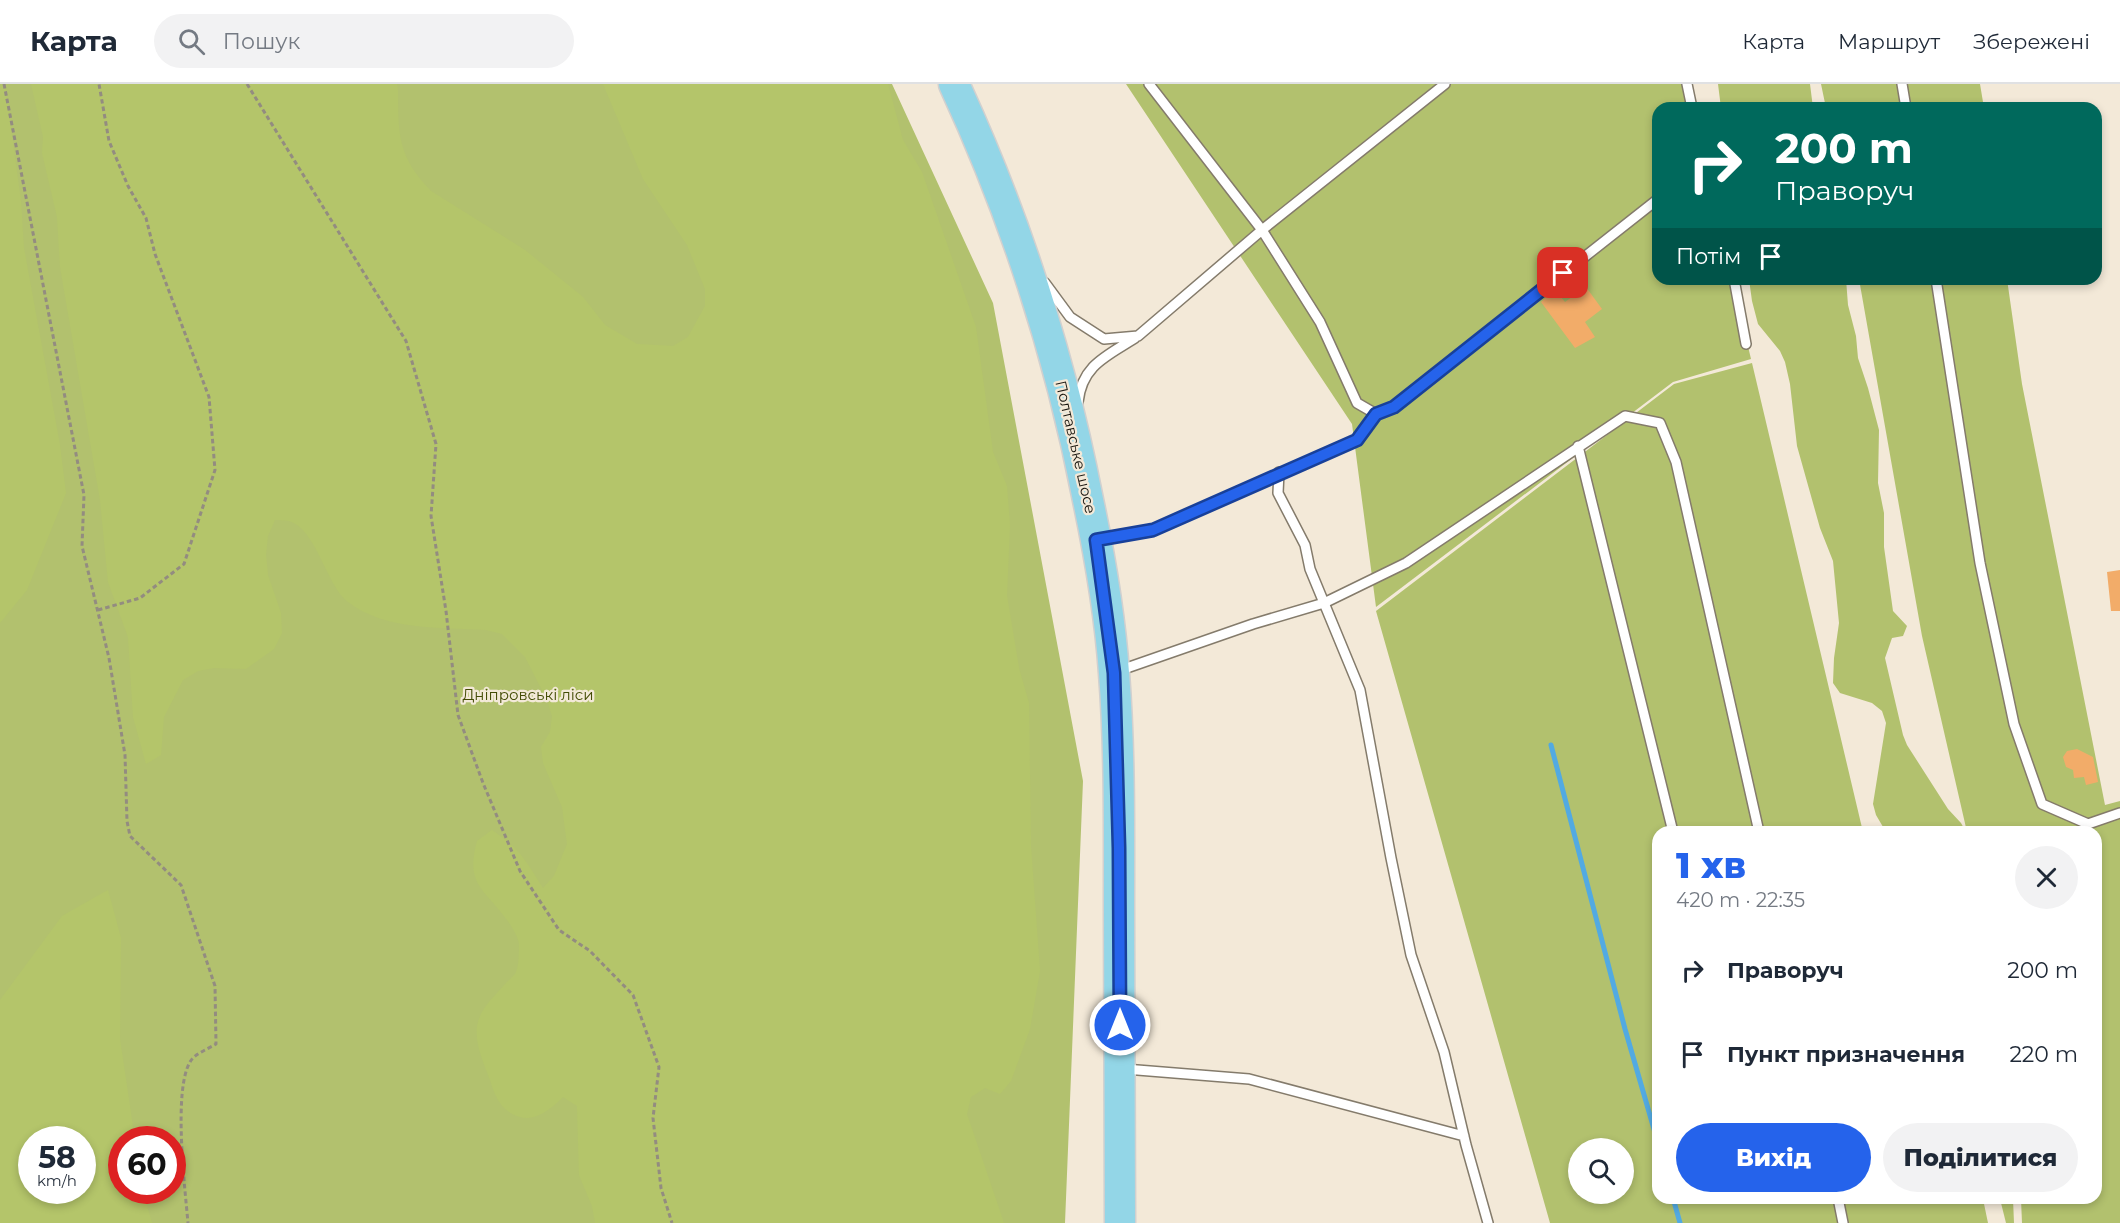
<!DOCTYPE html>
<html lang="uk">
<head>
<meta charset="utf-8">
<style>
  :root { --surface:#fff; --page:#f2f2f3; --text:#1f2937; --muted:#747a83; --line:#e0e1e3; --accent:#2563eb }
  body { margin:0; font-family:Montserrat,sans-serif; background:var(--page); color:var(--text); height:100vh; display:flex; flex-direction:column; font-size:22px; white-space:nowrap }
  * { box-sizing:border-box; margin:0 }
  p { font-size:20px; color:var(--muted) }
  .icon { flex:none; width:33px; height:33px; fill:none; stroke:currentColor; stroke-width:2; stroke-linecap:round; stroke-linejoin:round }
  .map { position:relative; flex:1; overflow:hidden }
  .details { position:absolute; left:1652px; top:742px; width:450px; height:378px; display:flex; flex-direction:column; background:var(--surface); border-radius:18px; box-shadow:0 3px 9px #0003 }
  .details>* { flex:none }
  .banner { position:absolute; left:1652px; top:18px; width:450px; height:183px; border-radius:18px; box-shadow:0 3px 9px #0003; background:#00695c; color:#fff; overflow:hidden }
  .buttons { position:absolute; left:1568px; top:1054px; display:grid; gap:12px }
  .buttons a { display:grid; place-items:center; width:66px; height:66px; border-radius:50%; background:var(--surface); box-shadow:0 3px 9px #0003; font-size:30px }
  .speed { position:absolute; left:18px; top:1042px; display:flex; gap:12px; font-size:30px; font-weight:700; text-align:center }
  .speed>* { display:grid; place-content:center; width:78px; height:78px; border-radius:50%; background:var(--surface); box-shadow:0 3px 9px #0003; line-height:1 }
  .speed small { font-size:15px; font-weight:400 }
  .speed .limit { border:9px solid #d22; background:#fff; color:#111 }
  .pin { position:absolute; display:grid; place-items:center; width:51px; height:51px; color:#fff; margin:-26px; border-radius:12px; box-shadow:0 3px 9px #0006 }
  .me { position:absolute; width:66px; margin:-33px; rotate:0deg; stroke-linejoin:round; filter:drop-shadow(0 0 4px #0008) }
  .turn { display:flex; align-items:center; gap:21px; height:126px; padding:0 24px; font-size:27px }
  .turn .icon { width:78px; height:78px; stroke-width:2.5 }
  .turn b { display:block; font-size:42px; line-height:51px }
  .then { display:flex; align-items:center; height:57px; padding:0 24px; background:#0003; gap:12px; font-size:22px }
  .round { display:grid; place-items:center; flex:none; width:63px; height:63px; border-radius:32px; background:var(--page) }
  .headline { display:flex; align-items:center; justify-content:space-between; height:102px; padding:0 24px }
  h1 { font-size:36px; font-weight:800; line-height:45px; color:var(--accent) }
  .button { display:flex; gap:12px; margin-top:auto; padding:12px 24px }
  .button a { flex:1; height:69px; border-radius:36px; background:var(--accent); color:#fff; font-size:24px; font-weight:800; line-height:69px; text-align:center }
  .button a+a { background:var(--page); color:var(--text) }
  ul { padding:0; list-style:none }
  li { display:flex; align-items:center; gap:18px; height:84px; padding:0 24px }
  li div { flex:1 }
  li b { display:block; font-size:22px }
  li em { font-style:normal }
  header { display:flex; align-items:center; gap:36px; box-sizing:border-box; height:84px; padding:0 30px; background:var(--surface); border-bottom:2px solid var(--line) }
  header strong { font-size:28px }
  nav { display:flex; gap:33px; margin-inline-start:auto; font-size:21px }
  .search { width:420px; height:54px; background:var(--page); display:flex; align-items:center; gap:15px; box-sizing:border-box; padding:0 21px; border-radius:33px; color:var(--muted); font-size:22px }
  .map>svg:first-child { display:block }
  .green { fill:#b2c16e; fill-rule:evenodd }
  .forest { fill:#b4c56a; fill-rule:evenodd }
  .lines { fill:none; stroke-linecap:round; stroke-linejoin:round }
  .stream { stroke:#52aae2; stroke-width:5 }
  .building { fill:#f2ac69 }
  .lane-casing { stroke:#847b6b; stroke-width:12 }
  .primary-casing { stroke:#d1d0cf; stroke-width:33 }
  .path { stroke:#938c80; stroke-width:3; stroke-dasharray:4.5 3; stroke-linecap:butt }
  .lane { stroke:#fff; stroke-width:9 }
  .primary { stroke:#93d6e7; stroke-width:30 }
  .route-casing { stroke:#184099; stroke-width:15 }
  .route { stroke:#2563eb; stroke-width:10 }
  .labels { text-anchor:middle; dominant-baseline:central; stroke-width:4.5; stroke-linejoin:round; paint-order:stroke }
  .street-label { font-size:15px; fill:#17140d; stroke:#f3e9d8 }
  .park-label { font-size:15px; fill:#434c05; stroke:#f3e9d8 }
</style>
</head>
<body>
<header>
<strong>Карта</strong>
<div class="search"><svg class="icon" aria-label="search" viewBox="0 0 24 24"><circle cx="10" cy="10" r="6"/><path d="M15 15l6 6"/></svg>Пошук</div>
<nav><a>Карта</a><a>Маршрут</a><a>Збережені</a></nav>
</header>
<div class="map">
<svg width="2120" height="1139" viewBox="0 0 2120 1139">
  <rect width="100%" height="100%" fill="#f3e9d8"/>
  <path class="green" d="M0 0H892L993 219 1083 697 1065 1139H0ZM32 1056H82V1107H32ZM122 1056H172V1107H122Z
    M1126 0H1686L1692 24H1658V195H1732L1751 275 1673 298 1376 523 1352 340Z
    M1718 0H1810L1813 24H1721Z
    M1821 0H1980L1984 24H1826Z
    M1749 195H1846L1848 221 1856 252 1858 274 1868 304 1879 346 1878 399 1884 429V463L1893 527 1907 542 1903 552 1892 554 1885 574 1903 651 1907 661 1948 725 1961 739 1966 748H1886L1876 731 1873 720 1886 639 1882 627 1872 619 1840 609 1833 599 1834 574 1839 539 1833 477 1820 444 1797 362 1790 300 1785 278 1780 267 1758 240 1752 217Z
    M1859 195H2007L2022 300 2105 721 2120 717V1139H2022L2021 1115 2096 1114V748H1967L1922 552Z
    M1752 279 1863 748H1658V1114L1983 1115 1988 1139H1550L1376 527 1674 300ZM1578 1065H1623V1110H1578Z
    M2000 1115H2013L2014 1139H2006Z"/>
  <path class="forest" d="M0 0H5L21 117 24 164 60 361 66 409 27 506 0 539Z
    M31 0H397L398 6C398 51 398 73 431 107L525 166 583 213 605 241 637 260 673 262 688 253 705 222V205L687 161 643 95 603 0H888L903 56 922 88 976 243 993 368 1007 402 1010 441 1007 512 1019 584 1029 619 1031 762 1040 887 1030 945 1011 997 1000 1010 985 1004 971 1013 967 1030 1004 1139H595L592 1122 579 1091 577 1022 563 1013C553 1023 536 1038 520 1033 502 1028 495 1013 490 996 484 980 475 961 477 943 479 925 495 912 507 898 510 895 515 891 516 888 519 882 519 867 519 860 518 852 512 843 507 836 484 804 465 801 477 757L492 746C521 766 525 776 543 804L554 792 567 760 562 723 543 679 541 663 550 648 552 632 547 616 525 573 502 550 486 546C440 543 386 547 348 518 326 501 316 444 289 437 285 436 280 436 275 436L268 452 266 471 268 491 281 529 282 549 274 565 246 585 214 584 198 587 183 596 164 633 161 671 146 680 133 633 128 553 108 498 100 416 60 183 57 133 42 69 43 53Z
    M108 806 121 854 120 955 135 1056H122V1107H143L152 1139H0V916L62 832ZM32 1056H82V1107H32Z"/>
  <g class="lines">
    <path class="stream" d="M1551 661 1625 945 1658 1059
      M1673 1114 1680 1139"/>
  </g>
  <path class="building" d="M1586 203 1602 225 1585 238 1595 253 1575 264 1541 218 1555 206 1565 218Z
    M2120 486V527H2111L2107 488Z
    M2077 665 2093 673 2098 698 2086 701 2084 693 2074 694 2073 686 2066 683 2063 673 2067 667Z"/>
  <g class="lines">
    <defs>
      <path id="lane" d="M1149 0 1262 146 1320 238 1357 319 1376 330 1394 323 1658 115
        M1687 0 1692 24
        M1902 0 1906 24
        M1734 195 1746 260
        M1936 195 1980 479 2014 640 2042 720 2088 740 2120 729
        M1045 199 1070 233 1104 255 1138 252 1262 146 1445 0
        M1078 318C1082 281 1107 272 1135 254
        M1578 362 1673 748
        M1279 388 1278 409 1305 461 1310 485 1360 606 1391 774 1411 871 1444 968 1466 1061 1488 1139
        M1099 456 1153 446 1357 356 1376 330
        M1118 587 1253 540 1324 519 1406 479 1625 332 1660 339 1676 378 1759 748
        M1125 985 1249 995 1464 1052
        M1838 1114 1843 1139"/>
      <path id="primary" d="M954 0C1016 134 1060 272 1088 416 1100 473 1110 532 1114 589 1120 667 1119 746 1119 823 1120 929 1120 1034 1120 1139"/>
    </defs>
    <use href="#lane" class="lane-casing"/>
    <use href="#primary" class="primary-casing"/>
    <path class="path" d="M4 0 84 411 82 462 109 574 125 671 127 737 130 752 181 801 215 902 216 960C208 965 194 970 190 978 173 1007 185 1104 188 1139
      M247 0 406 257 436 360 431 432 446 527 458 631 483 699 520 787 559 846 590 867 633 911 659 983 653 1034 661 1104 672 1139
      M98 526 140 514 184 480 215 386 209 313 155 170 146 134 128 102 109 57 99 0"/>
    <use href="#lane" class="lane"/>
    <use href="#primary" class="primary"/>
  </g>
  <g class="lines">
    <defs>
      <path id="route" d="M1120 941 1119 764 1114 589 1096 456 1153 446 1357 356 1376 330 1394 323 1563 189"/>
    </defs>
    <use href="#route" class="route-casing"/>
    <use href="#route" class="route"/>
  </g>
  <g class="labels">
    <g class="street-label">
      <text transform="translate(1076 363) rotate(77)">Полтавське шосе</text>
    </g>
    <g class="park-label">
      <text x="528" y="610">Дніпровські ліси</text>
    </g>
  </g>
</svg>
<div class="buttons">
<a><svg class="icon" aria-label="search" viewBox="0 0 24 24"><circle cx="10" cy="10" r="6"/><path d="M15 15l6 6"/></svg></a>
</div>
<div class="speed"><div>58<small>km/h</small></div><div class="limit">60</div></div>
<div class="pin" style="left:1563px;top:189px;background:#d93025"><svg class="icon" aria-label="arrive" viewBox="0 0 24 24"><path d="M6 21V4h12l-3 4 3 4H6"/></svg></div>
<svg class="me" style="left:1120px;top:941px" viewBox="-20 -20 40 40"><circle r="17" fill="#2563eb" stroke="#fff" stroke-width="3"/><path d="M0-11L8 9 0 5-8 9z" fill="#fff"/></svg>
<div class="banner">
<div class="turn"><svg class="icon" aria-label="right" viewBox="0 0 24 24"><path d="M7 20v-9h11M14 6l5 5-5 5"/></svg><div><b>200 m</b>Праворуч</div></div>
<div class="then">Потім<svg class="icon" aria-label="arrive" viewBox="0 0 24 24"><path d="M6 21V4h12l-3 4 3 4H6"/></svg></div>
</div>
<section class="details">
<div class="headline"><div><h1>1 хв</h1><p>420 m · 22:35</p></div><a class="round"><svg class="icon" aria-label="close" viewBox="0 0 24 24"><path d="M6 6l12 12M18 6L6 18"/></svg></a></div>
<ul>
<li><svg class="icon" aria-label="right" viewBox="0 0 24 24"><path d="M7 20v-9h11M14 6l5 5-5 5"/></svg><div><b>Праворуч</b></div><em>200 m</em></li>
<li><svg class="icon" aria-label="arrive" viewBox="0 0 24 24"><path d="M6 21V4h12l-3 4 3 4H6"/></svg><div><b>Пункт призначення</b></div><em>220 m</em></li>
</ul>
<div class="button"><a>Вихід</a><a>Поділитися</a></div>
</section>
</div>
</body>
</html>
